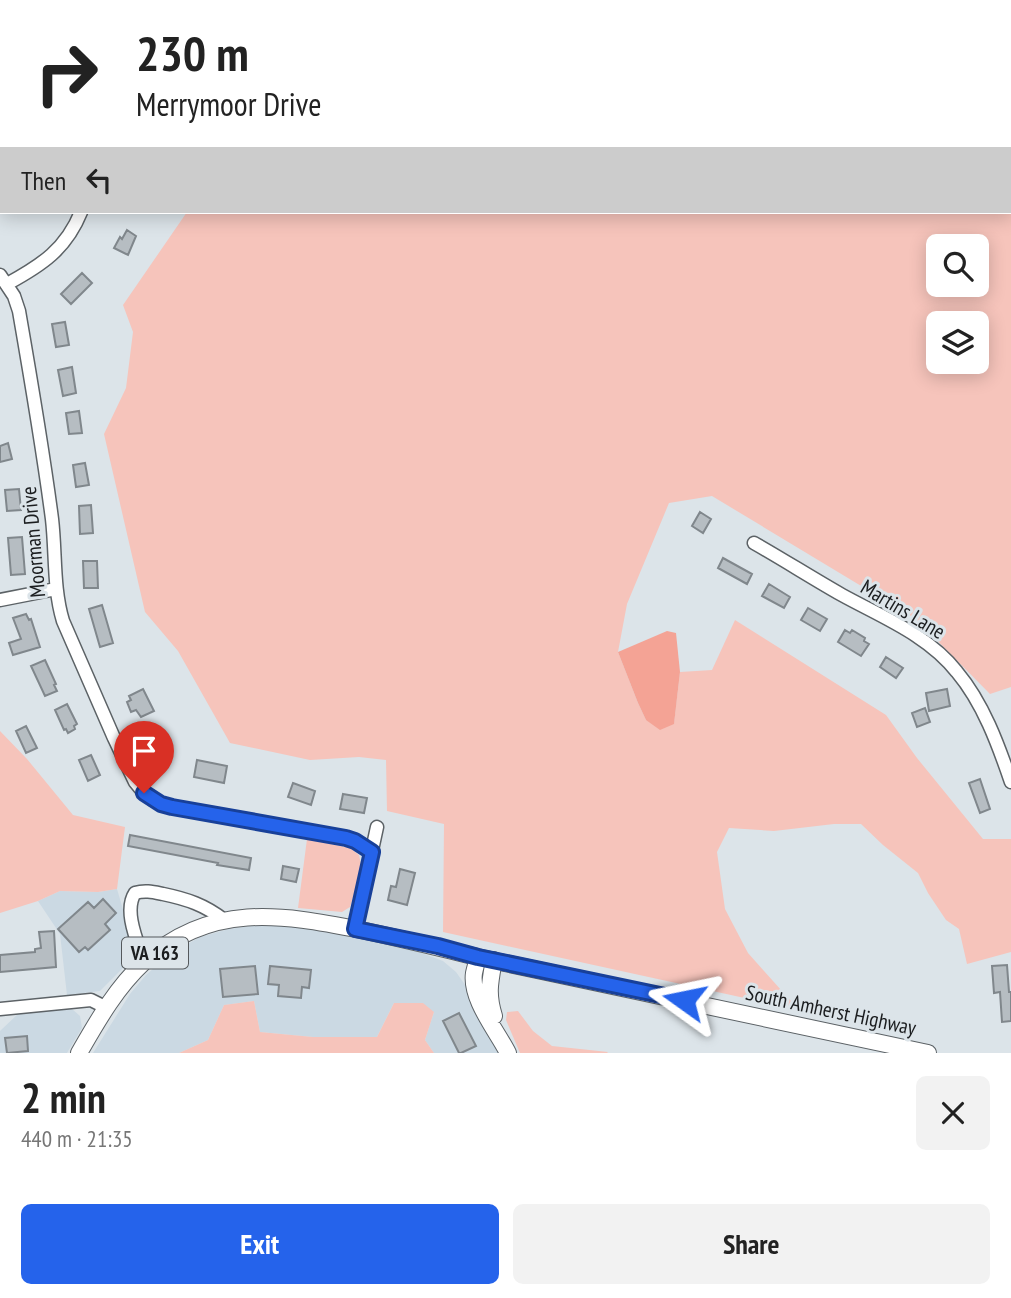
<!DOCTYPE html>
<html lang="en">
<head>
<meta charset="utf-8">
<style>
  :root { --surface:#fff; --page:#f2f2f2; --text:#222; --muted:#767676; --accent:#2563eb }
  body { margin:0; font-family:"PT Sans Narrow",sans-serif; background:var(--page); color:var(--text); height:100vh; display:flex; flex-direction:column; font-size:26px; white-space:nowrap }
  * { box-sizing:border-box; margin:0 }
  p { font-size:23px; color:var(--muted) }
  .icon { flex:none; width:38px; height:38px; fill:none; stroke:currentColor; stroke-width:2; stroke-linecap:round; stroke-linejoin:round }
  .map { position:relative; height:1053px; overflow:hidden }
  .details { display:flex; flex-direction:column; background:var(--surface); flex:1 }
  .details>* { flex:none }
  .guide { position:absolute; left:0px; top:0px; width:1012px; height:214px; box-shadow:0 4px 18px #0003; background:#fff; color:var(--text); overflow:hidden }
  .controls { position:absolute; left:926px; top:234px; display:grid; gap:14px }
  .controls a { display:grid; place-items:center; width:63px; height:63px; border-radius:10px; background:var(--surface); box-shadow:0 4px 18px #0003; font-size:35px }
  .pin { position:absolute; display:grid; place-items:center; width:60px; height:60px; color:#fff; margin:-72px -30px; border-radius:50% 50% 50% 0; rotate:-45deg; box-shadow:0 0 7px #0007 }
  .pin .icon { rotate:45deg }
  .me { position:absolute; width:77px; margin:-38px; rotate:282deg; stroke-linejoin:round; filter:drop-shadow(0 0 5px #0008) }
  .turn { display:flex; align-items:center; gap:24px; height:147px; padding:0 21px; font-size:32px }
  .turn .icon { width:91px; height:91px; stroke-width:2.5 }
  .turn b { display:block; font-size:49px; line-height:60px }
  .then { display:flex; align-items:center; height:66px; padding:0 21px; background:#0003; gap:14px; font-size:26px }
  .round { display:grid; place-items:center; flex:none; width:74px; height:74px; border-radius:10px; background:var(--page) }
  .head { display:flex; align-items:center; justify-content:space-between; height:119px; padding:0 21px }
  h1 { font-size:42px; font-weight:700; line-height:52px }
  .cta { display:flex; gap:14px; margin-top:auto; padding:14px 21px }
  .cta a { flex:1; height:80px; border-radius:10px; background:var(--accent); color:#fff; font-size:28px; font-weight:700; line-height:80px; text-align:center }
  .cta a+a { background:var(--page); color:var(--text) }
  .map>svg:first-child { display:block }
  .built { fill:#cbd9e3 }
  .green { fill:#f6c4bb; fill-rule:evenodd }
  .water { fill:#f4a395 }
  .building { fill:#b6bdc2; stroke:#80878c; stroke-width:2 }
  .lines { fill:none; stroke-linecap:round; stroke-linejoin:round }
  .minor-casing { stroke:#5c6266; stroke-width:15 }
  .major-casing { stroke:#5c6266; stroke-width:18 }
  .minor { stroke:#fff; stroke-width:12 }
  .major { stroke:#fff; stroke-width:16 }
  .route-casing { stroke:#184099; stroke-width:18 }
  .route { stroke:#2563eb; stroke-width:12 }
  .labels { text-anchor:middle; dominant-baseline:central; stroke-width:6; stroke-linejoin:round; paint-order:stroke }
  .shield { fill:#dce4e9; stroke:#55595c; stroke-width:2 }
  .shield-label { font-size:19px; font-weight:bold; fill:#1b1d1f }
  .street-label { font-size:21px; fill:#1b1d1f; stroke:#dce4e9 }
</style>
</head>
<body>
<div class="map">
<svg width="1011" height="1053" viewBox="0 0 1011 1053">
  <rect width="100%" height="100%" fill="#dce4e9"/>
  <path class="built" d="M599 0H966L964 2H600Z
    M117 889 127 923 134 953 122 969 100 991 67 995 60 934 38 901 60 891 98 892Z
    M265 924 308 928 411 949 443 961 456 972 473 996 502 1053H434L425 1040 434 1012 394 1003 377 1037H313L260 1032 254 1001 224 1005 208 1040 179 1053H93L130 994 146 975 170 954 200 937 229 929Z
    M72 1009 80 1016 82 1028 67 1053H0V1031L19 1013Z"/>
  <path class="green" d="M126 0H610L611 2H127Z
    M918 0H1011V687L990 694 916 619 712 496 669 503 627 604 618 652 638 703 646 720 674 723 680 672 712 670 735 620 886 715 917 758 983 839H1011V952L967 964 959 929 946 920 928 893 918 873 883 845 861 824H834L774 831 729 828 717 852 725 909 748 953 799 1010 443 932 444 824 387 811 386 760 359 757 310 760 230 743 178 651 145 612 104 434 126 388 133 332 123 305 187 212H1010V2H919ZM938 247H976V285H938ZM938 324H976V362H938Z
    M0 731 27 759 73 815 125 827 117 889 98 892 60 891 38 901 0 913Z
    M307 839 350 848 359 855 362 869 350 907 342 912 298 908Z
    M254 1001 260 1032 313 1037H377L394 1003H423L434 1012 425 1040 434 1053H179L208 1040 224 1005Z
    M518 1011 533 1031 552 1046 608 1052 607 1053H520L506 1020 507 1012Z"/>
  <path class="water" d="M667 631 676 633 680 672 674 724 660 730 646 720 638 703 618 652Z"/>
  <path class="building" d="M127 230 136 236 128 255 114 248 120 237 122 239Z
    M82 273 92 283 71 304 61 294Z
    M65 322 69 345 56 347 52 324Z
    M72 367 76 393 63 396 58 370Z
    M79 411 82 433 69 434 66 413Z
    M8 443 12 459 0 462V446Z
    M85 463 89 485 76 487 73 465Z
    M19 489 21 510 7 511 5 490Z
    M91 505 93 533 80 534 79 506Z
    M700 512 711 519 703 533 692 526Z
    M22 537 25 574 11 575 8 538Z
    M723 558 752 574 747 584 718 568Z
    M83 561H97L98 588H84Z
    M769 584 790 597 784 608 762 596Z
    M102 605 113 643 100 647 89 609Z
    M808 608 827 619 820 631 801 620Z
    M26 614 29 620 31 619 40 647 13 655 9 643 21 639 13 618Z
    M845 630 850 633 852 630 865 638 864 641 869 644 861 656 838 642Z
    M886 657 903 668 896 678 880 667Z
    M45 660 56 684 54 685 57 691 45 696 31 666Z
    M143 689 154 711 141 717 136 710 131 712 127 702 131 700 129 696Z
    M947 689 950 706 929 711 926 693Z
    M67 704 77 724 74 726 75 729 68 733 66 729 64 730 55 710Z
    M925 708 930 722 917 727 912 713Z
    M26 726 37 748 26 753 16 731Z
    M91 755 100 775 88 781 79 760Z
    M197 760 227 766 224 783 194 777Z
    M980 779 990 809 980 813 969 783Z
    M293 783 315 791 311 805 288 797Z
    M343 794 367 798 364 813 340 809Z
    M130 835 251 858 249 870 217 865 218 863 128 846Z
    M283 866 299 869 296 882 281 879Z
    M400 869 415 873 407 905 388 900 391 886 396 887Z
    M103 899 116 913 105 924 110 930 88 950 85 947 79 952 58 929 88 902 94 908Z
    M54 931 56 967 0 972V955L35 952V949L41 948 39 932Z
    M1007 965 1009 992H1011V1021L1002 1022 1000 992 994 993 992 966Z
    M255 966 258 994 223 997 220 969Z
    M270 966 311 970 309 988 302 987 301 998 278 996 279 985 268 984Z
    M459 1013 476 1046 461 1053H459L443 1021Z
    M27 1036 28 1051 7 1053 5 1038Z"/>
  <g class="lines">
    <defs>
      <path id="minor" d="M35 0 36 2
        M0 275 14 296 19 311C31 380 43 450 52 519 56 553 53 588 63 621L114 738 135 782 144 793 153 800 172 807 346 838 355 841 371 852
        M7 284C42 265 66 249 81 212
        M754 543C784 560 812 578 842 595 882 617 928 635 957 672 983 703 998 744 1011 782
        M0 600 56 589
        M355 929 377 827
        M144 962C138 943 123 911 135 893 145 890 153 892 163 894 187 899 205 905 224 920
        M0 1009 91 1000 105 1007"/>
      <path id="major" d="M478 957C477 962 475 968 474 973 470 999 497 1031 508 1053
        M494 960C490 982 487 994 494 1016
        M79 1053C98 1020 116 988 144 962 210 902 281 914 361 930 403 939 444 949 486 959L928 1053"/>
    </defs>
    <use href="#minor" class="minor-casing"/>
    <use href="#major" class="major-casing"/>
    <use href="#minor" class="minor"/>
    <use href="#major" class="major"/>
  </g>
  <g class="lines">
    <defs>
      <path id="route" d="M144 793 161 804 172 807 346 838 355 841 372 852 355 929 438 946 478 957 684 1000"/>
    </defs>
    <use href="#route" class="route-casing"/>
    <use href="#route" class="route"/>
  </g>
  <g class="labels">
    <rect class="shield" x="122" y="937.5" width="66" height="31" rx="5"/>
    <g class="shield-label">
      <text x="155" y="953">VA 163</text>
    </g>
    <g class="street-label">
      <text transform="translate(33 542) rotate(-95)">Moorman Drive</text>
      <text transform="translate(903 609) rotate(31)">Martins Lane</text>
      <text transform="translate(831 1010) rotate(12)">South Amherst Highway</text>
    </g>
  </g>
</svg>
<div class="controls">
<a><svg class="icon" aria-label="search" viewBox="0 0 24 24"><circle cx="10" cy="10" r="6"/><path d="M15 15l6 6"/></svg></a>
<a><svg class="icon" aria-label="layers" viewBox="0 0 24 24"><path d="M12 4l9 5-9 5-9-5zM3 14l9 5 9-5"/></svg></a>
</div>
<div class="pin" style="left:144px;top:793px;background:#d93025"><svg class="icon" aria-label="arrive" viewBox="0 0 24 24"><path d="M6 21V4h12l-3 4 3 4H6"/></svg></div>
<svg class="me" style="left:684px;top:1000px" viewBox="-20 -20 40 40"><path d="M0-17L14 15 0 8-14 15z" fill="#2563eb" stroke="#fff" stroke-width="4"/></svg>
<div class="guide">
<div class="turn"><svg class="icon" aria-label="right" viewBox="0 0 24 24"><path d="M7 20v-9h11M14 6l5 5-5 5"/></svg><div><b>230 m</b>Merrymoor Drive</div></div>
<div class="then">Then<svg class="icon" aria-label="left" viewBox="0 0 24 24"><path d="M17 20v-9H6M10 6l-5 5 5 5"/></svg></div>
</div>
</div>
<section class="details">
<div class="head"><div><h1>2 min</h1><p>440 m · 21:35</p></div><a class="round"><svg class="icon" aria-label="close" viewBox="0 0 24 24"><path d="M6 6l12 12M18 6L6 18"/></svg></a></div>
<div class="cta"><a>Exit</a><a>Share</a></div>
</section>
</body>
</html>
